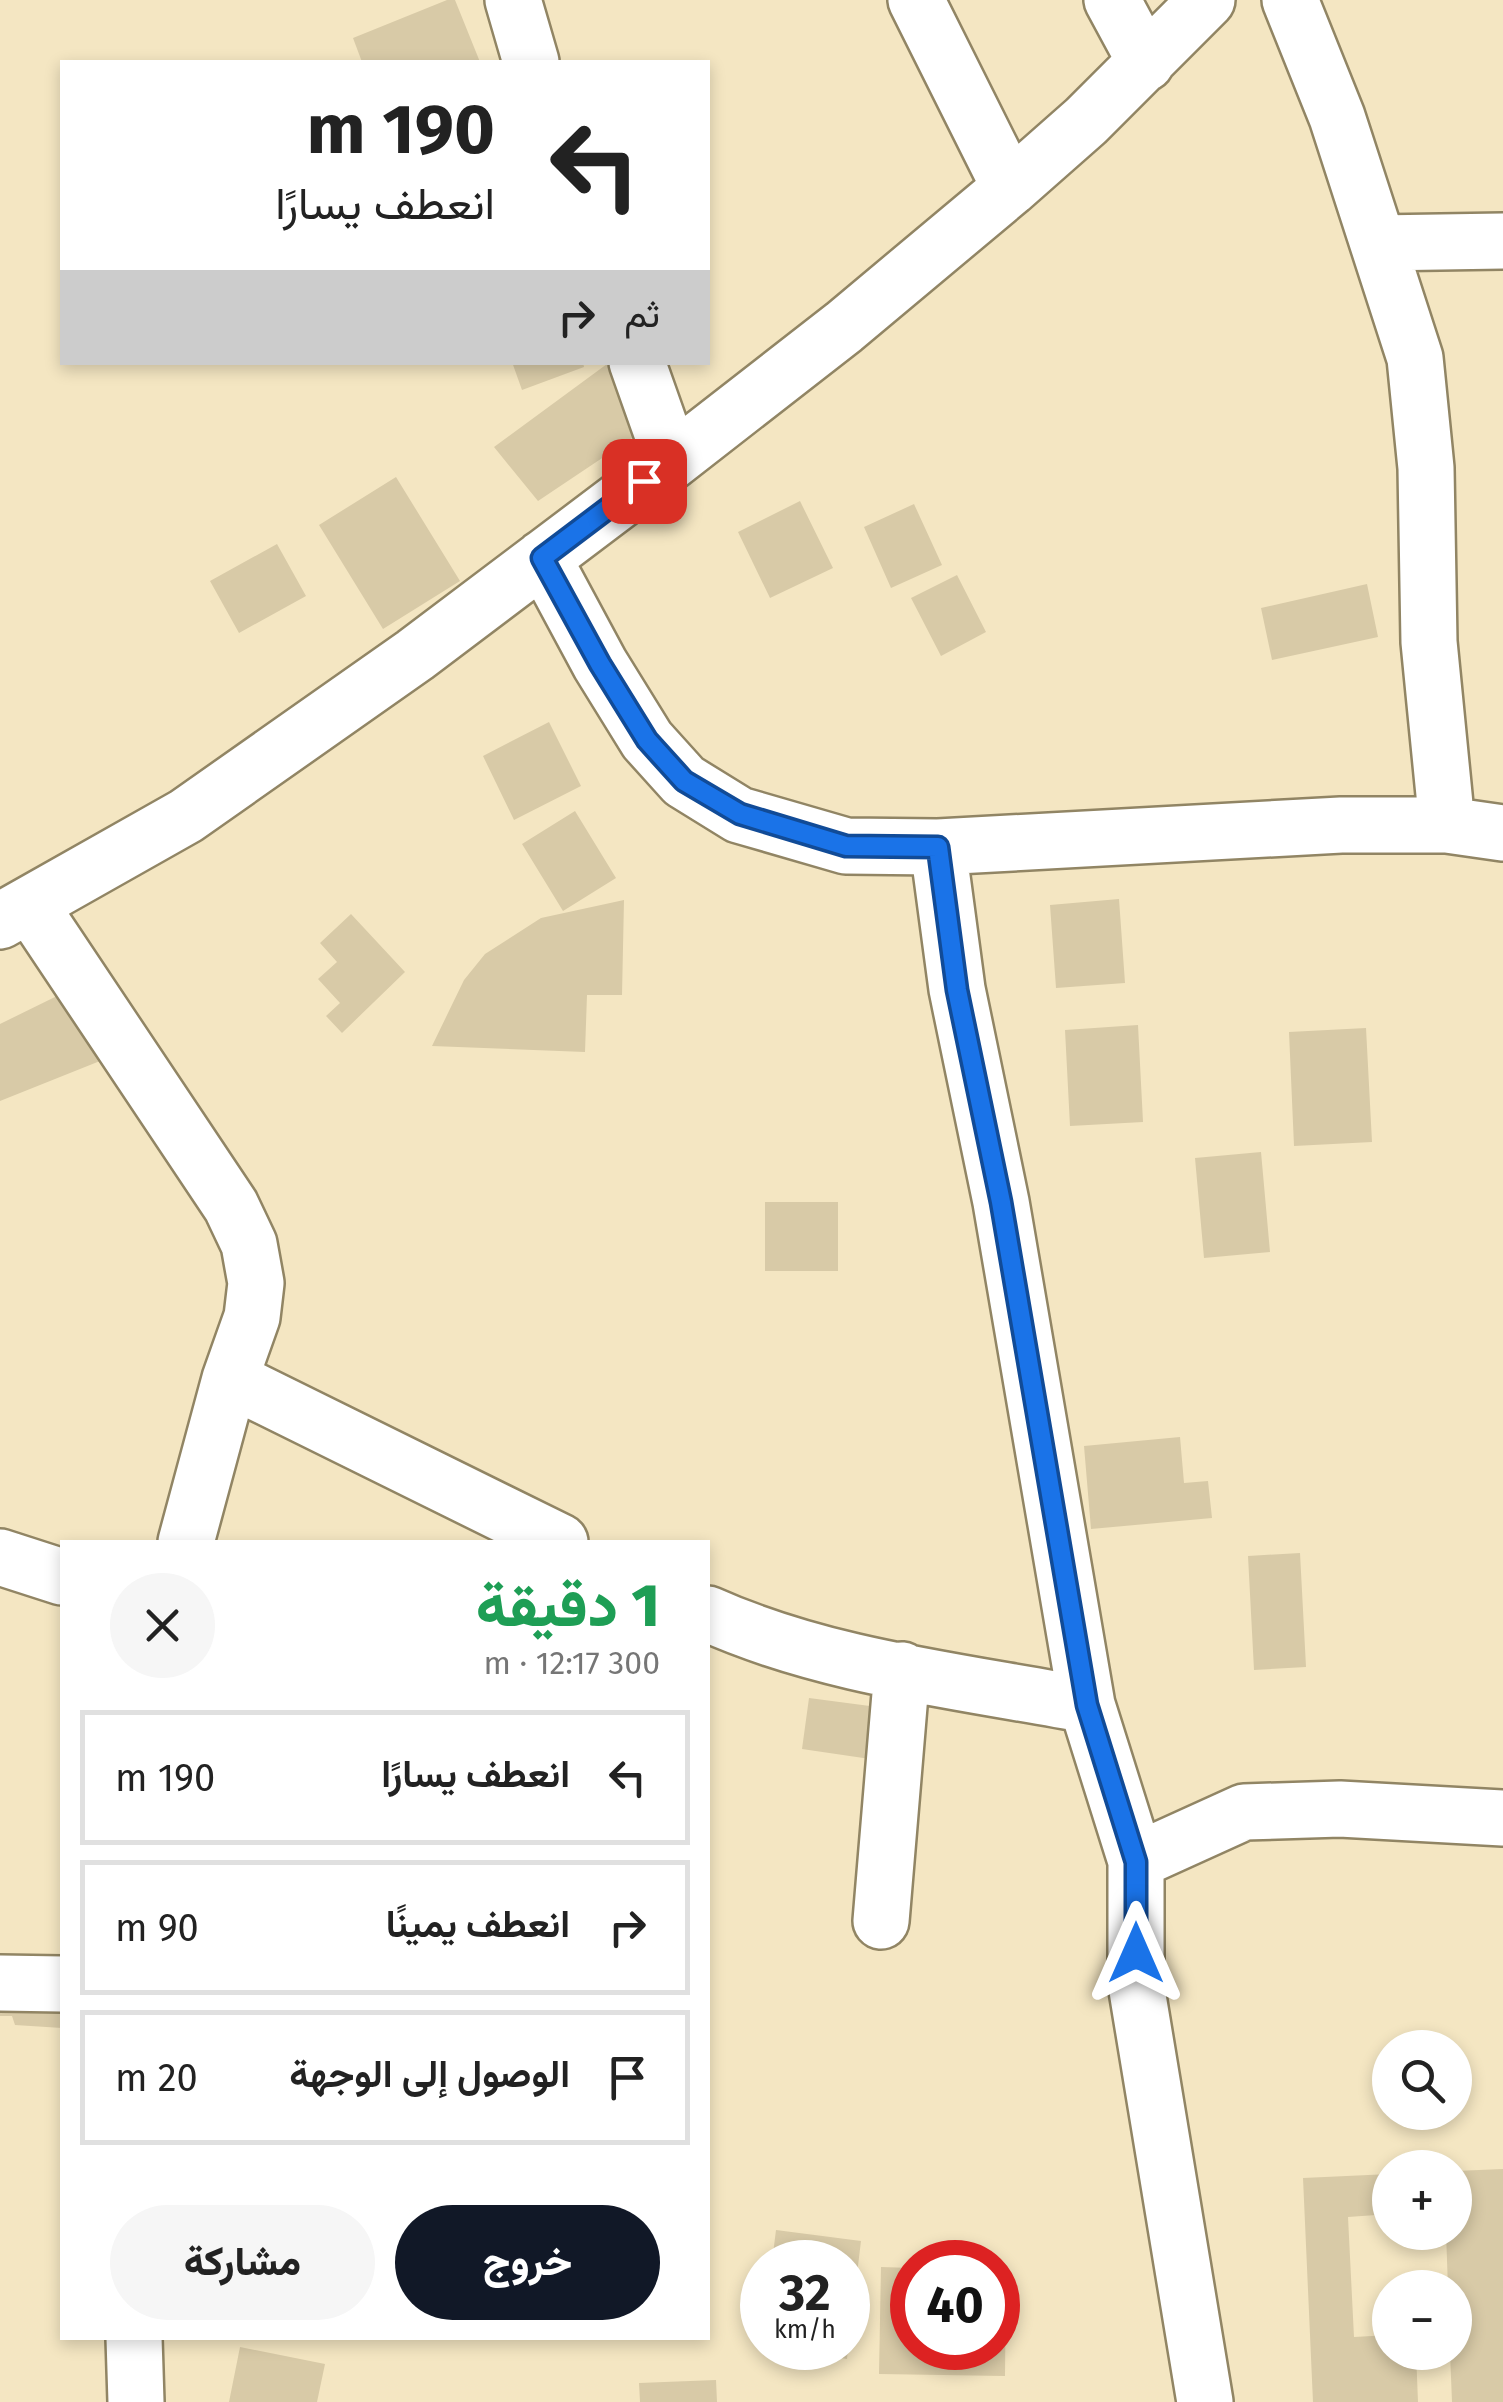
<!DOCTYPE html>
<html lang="ar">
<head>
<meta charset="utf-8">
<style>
  :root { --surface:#fff; --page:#f6f6f6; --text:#222; --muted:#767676; --line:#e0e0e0; --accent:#111827 }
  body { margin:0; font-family:"Fira Sans",Vazirmatn,sans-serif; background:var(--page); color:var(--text); direction:rtl; height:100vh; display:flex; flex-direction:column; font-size:38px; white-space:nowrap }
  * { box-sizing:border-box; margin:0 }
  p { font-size:32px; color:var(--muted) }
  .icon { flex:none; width:55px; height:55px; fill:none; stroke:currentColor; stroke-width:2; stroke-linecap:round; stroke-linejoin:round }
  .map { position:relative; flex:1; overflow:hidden; direction:ltr }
  .panel { position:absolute; left:60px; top:1540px; width:650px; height:800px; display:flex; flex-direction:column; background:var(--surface); border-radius:0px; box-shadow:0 5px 15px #0003; direction:rtl }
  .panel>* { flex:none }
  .banner { position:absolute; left:60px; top:60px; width:650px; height:305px; border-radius:0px; box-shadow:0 5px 15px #0003; direction:rtl; background:#fff; color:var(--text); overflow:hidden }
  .tools { position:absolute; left:1372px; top:2030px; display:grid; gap:20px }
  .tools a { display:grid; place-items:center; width:100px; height:100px; border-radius:50%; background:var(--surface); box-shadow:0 5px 15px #0003; font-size:50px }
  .speed { position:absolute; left:740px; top:2240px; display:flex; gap:20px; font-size:50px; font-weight:700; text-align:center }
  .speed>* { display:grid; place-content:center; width:130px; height:130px; border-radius:50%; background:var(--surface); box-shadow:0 5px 15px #0003; line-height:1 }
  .speed small { font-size:25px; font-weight:400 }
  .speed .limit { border:15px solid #d22; background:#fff; color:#111 }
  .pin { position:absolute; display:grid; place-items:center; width:85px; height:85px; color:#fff; margin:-42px; border-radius:20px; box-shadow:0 5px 15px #0006 }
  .me { position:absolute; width:110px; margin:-55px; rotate:0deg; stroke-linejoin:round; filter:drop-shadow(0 0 8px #0008) }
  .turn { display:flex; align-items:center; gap:35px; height:210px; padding:0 50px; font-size:45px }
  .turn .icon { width:130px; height:130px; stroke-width:2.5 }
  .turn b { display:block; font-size:70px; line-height:85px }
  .then { display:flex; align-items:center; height:95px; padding:0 50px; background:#0003; gap:20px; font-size:38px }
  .round { display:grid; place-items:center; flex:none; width:105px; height:105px; border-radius:52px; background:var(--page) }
  .summary { display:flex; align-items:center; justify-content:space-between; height:170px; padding:0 50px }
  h1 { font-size:60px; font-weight:800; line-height:75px; color:#1e9e55 }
  .primary-button { display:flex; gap:20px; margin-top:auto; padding:20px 50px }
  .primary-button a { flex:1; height:115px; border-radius:60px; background:var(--accent); color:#fff; font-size:40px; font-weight:800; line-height:115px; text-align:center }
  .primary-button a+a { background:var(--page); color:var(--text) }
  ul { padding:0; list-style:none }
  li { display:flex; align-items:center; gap:30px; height:135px; margin:0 20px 15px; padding:0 30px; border:5px solid var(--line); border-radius:0px }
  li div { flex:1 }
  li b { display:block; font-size:38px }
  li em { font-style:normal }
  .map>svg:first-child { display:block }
  .building { fill:#d8caa7 }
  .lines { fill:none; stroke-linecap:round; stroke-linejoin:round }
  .minor-casing { stroke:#918564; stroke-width:60 }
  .minor { stroke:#fff; stroke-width:55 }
  .route-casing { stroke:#114b97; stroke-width:25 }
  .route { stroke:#1a73e8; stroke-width:18 }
</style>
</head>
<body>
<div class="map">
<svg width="1503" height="2402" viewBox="0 0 1503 2402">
  <rect width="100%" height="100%" fill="#f4e6c2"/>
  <path class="building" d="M447 0H455L480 62H362L353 38Z
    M512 362H583L584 367 522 390Z
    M607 364 647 428 538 501 494 447Z
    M396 477 460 581 383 629 319 525Z
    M800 501 833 568 770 598 738 532Z
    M914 504 942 565 891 588 864 527Z
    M277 544 306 596 239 633 210 581Z
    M957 575 986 632 941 656 911 598Z
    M1367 584 1378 637 1272 660 1261 608Z
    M549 722 581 786 514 820 483 756Z
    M575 811 616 878 563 911 522 844Z
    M1119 899 1125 983 1056 988 1050 905Z
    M624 900 622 995H587L585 1052 432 1046 464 980 485 954 541 918Z
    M351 914 405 972 342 1033 326 1016 340 1003 318 979 337 962 320 943Z
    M57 996 100 1061 0 1101V1024Z
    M1138 1025 1143 1122 1070 1126 1065 1030Z
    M1366 1028 1372 1142 1294 1146 1289 1032Z
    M1261 1152 1270 1252 1204 1258 1195 1158Z
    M765 1202H838V1271H765Z
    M1180 1437 1184 1483 1208 1481 1212 1518 1091 1529 1084 1446Z
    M1300 1553 1306 1667 1254 1670 1248 1556Z
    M809 1698 885 1708 877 1760 802 1749Z
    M0 2004 62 2006V2028L15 2025 12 2016H0Z
    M1503 2169V2402H1452L1450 2352H1455V2288H1448L1446 2232H1455V2171Z
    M1390 2174V2214L1348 2217 1354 2337 1390 2335V2352H1416L1418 2402H1313L1303 2178Z
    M776 2230 861 2241 850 2332 848 2262H772Z
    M881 2267 912 2268V2348H998V2269L1006 2270 1005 2376 879 2374Z
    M240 2347 325 2364 317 2402H229Z
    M773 2348H848L847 2359Z
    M716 2380 717 2402H640L639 2383Z"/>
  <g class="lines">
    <defs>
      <path id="minor" d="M513 0 531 62
        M916 0 1010 188
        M1112 0 1146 63
        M1290 0 1337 117 1415 358 1426 468 1429 642 1447 825
        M1378 243 1503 241
        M637 362 672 461
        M543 558 600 664 647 740 684 781 739 815 846 846 938 847 957 989 1001 1202 1087 1705 1136 1861
        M938 847 1341 825H1447L1503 833
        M30 905 231 1206 249 1244 256 1283 252 1317 230 1379 186 1542
        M0 921 186 816 415 655 672 461 844 327 1010 188 1086 121 1207 0
        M230 1379 560 1542
        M0 1557 62 1577
        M708 1614C826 1667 960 1681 1087 1705
        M881 1921 902 1670
        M0 1983 62 1984
        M134 2338 136 2402
        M1205 2402 1136 1984V1861L1244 1812 1340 1809 1503 1818"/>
    </defs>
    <use href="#minor" class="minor-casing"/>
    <use href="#minor" class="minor"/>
  </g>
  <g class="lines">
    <defs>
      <path id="route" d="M644 481 542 558 600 664 647 740 684 781 740 814 846 846 938 847 957 990 1001 1202 1087 1705 1136 1862V1953"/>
    </defs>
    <use href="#route" class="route-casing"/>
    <use href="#route" class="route"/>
  </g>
</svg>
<div class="tools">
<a><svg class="icon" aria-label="search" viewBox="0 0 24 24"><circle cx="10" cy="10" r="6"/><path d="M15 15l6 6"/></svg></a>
<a>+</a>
<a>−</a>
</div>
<div class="speed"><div>32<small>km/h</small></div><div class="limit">40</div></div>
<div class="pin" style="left:644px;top:481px;background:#d93025"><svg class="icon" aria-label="arrive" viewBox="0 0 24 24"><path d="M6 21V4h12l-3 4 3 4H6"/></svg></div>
<svg class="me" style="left:1136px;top:1953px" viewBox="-20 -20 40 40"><path d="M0-17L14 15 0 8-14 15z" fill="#1a73e8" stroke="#fff" stroke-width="4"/></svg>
<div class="banner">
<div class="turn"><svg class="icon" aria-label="left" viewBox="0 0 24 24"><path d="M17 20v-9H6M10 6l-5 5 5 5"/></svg><div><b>190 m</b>انعطف يسارًا</div></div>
<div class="then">ثم<svg class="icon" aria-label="right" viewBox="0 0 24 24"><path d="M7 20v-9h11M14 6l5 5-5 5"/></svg></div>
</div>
<section class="panel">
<div class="summary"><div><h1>1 دقيقة</h1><p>300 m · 12:17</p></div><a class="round"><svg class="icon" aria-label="close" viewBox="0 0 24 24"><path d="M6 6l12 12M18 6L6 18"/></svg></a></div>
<ul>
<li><svg class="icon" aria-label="left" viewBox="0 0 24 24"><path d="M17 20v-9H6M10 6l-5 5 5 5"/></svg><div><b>انعطف يسارًا</b></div><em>190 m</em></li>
<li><svg class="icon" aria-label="right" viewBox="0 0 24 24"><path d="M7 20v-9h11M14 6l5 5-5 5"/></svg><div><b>انعطف يمينًا</b></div><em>90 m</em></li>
<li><svg class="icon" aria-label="arrive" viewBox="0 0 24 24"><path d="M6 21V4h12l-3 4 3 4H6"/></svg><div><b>الوصول إلى الوجهة</b></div><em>20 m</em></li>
</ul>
<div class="primary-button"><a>خروج</a><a>مشاركة</a></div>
</section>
</div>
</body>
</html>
